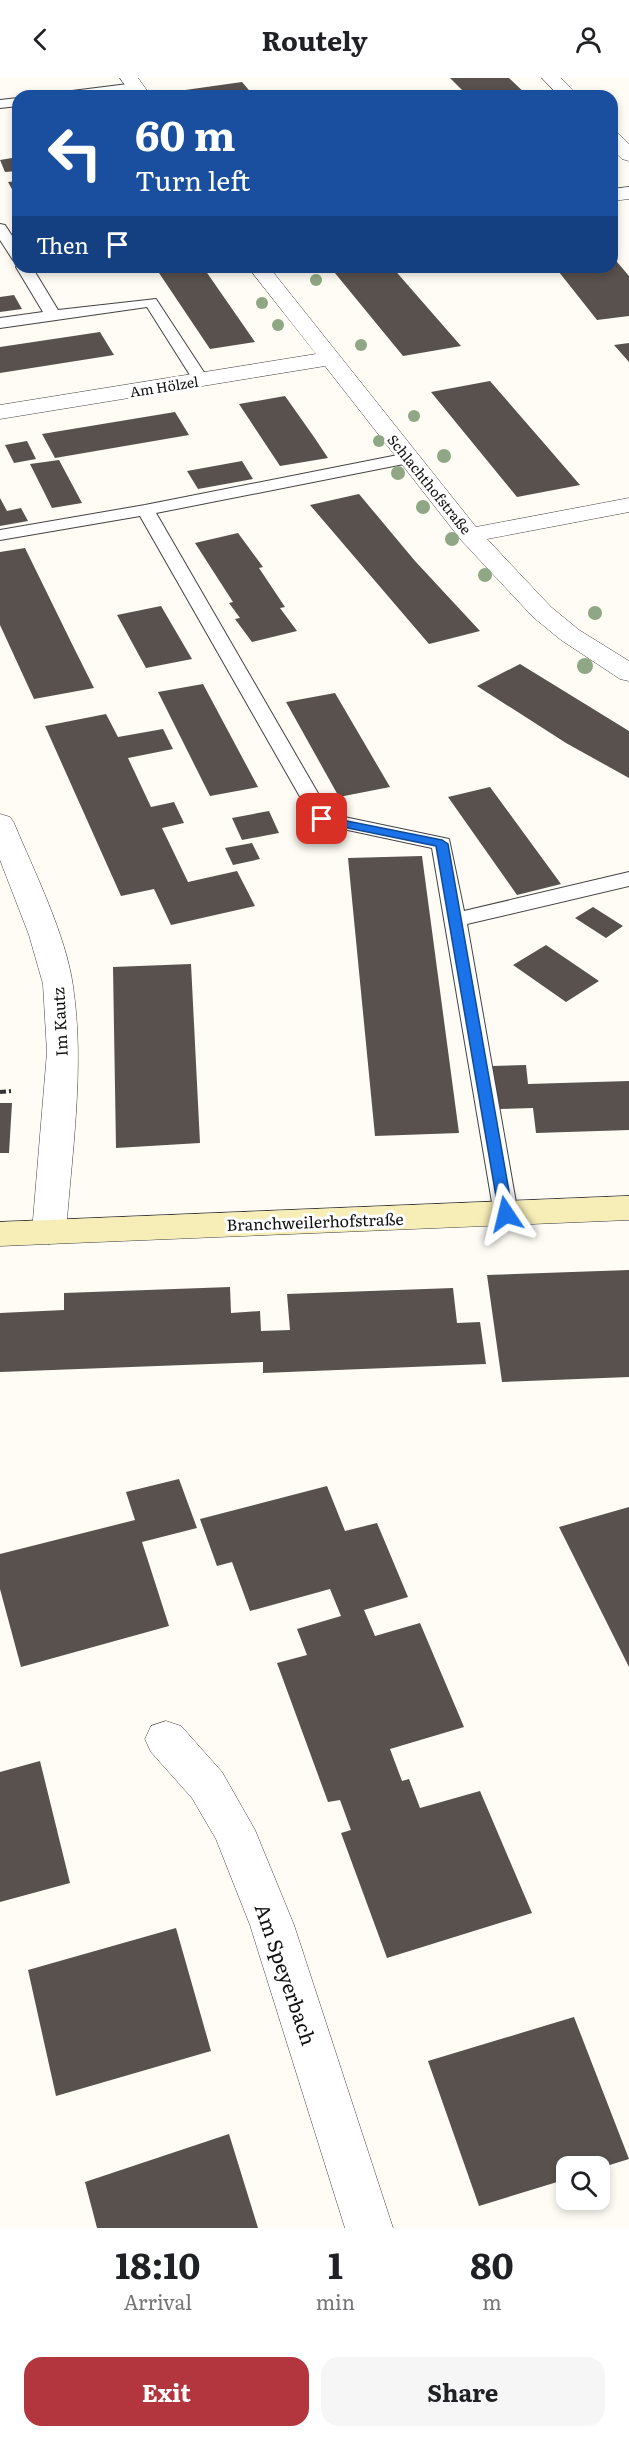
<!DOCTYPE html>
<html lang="en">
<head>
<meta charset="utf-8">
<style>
  :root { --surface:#fff; --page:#f6f6f6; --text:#202124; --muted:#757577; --accent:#b3363f }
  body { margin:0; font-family:Literata,serif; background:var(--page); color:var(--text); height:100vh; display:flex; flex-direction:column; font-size:22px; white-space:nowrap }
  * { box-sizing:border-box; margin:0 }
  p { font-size:20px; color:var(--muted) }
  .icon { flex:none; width:33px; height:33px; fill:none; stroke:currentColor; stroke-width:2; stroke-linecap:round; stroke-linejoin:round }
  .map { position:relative; height:2150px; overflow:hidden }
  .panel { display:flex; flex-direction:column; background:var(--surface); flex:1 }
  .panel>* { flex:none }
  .banner { position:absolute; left:12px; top:12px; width:606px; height:183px; border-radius:18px; box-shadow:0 3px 9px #0003; background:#1a4fa0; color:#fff; overflow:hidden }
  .tools { position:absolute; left:556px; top:2078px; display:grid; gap:12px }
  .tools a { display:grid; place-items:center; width:54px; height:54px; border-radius:12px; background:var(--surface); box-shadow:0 3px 9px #0003; font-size:30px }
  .pin { position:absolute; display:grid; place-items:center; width:51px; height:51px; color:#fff; margin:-26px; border-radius:12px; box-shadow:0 3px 9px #0006 }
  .me { position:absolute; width:66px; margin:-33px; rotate:350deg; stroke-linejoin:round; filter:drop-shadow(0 0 4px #0008) }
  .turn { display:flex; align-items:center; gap:21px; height:126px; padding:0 24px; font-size:27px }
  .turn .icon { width:78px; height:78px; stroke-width:2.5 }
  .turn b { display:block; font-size:42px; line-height:51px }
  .then { display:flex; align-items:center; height:57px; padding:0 24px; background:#0003; gap:12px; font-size:22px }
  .eta { display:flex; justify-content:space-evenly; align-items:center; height:102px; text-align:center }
  .eta b { font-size:36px; font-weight:700; line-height:42px }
  .button { display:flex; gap:12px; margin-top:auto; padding:12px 24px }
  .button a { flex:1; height:69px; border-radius:18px; background:var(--accent); color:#fff; font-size:24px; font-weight:700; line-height:69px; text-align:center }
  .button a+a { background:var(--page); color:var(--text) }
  header { display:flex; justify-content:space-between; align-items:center; height:78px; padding:0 24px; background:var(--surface); font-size:27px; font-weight:700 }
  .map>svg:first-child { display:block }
  .building { fill:#58514e }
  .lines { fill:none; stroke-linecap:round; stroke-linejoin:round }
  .lane-casing { stroke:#434343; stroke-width:2 }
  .street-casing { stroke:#434343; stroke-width:1 }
  .secondary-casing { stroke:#323232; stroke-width:1 }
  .path { stroke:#323232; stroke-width:4; stroke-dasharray:6 3; stroke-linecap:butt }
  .lane { fill:#fff; fill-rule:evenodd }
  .street { fill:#fff; fill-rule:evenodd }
  .secondary { fill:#f7eeb7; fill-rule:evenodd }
  .tree { fill:#8fa784 }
  .route { fill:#1a73e8; stroke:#114b97; stroke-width:1.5 }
  .labels { text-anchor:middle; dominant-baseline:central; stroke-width:6; stroke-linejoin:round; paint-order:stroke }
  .far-street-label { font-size:14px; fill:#101010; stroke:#fff }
  .street-label { font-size:16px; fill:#101010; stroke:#fff }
  .near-street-label { font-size:20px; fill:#101010; stroke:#fff }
</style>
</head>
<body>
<header><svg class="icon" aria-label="back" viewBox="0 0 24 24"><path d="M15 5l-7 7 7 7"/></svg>Routely<svg class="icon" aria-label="person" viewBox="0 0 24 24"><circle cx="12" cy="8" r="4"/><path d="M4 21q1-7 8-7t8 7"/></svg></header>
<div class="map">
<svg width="629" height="2150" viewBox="0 0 629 2150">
  <rect width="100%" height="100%" fill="#fefcf5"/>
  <path class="building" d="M450 0H509L528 18H468Z
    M242 4 254 18H175L171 14Z
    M18 79V93L5 94 0 82Z
    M18 103V122L8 104Z
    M612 178 629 198V238L597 242 555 189H612Z
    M155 189H203L255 264 210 271Z
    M330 189H392L461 268 403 278Z
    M14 217 22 231 0 234V219Z
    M100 254 114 277 0 295V269Z
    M629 265V284L614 267Z
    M490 303 549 371 580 407 517 419 431 314Z
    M285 318 314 359 328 380 280 388 239 326Z
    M175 334 189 357 55 380 42 356Z
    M27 363 36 381 14 385 5 367Z
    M59 382 82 425 52 430 30 386Z
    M242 383 253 401 198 411 187 393Z
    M359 416 415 483 480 553 429 566 310 427Z
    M0 420 7 433 21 430 28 443 0 448Z
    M238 455 263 489 259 490 285 529 280 530 297 553 252 564 235 541 240 540 229 525 233 524 195 465Z
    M25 470 73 568 94 610 34 621 0 547V474Z
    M161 528 192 581 146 590 117 537Z
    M520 586 629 653V700L566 665 477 608Z
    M203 606 258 709 210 718 158 614Z
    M335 615 390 709 339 719 286 624Z
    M106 636 118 659 163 651 173 671 128 680 151 729 174 724 184 745 162 750 188 804 237 793 255 828 171 847 154 811 121 818 45 648Z
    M490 709 561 806 517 817 448 719Z
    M269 733 279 755 242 762 232 740Z
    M252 765 260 781 233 787 225 770Z
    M422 778 459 1055 375 1058 348 780Z
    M593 829 623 848 606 860 575 840Z
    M546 867 599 903 566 924 513 887Z
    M191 886 200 1065 116 1070 113 889Z
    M526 987 528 1006 629 1003V1052L536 1055 533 1030 499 1031 492 988Z
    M0 1025H12L9 1075H0Z
    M629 1192V1299L502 1304 487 1197Z
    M230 1209 231 1235 260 1233 261 1253 290 1252 287 1216 453 1210 457 1245 480 1244 486 1286 263 1295V1284L0 1294V1235L64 1232V1215Z
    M179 1401 197 1450 142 1464 169 1548 21 1589 0 1511V1476L135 1442 126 1414Z
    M327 1408 345 1453 377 1445 408 1519 364 1532 375 1558 420 1545 464 1649 390 1671 402 1703 409 1701 420 1730 480 1713 532 1835 387 1880 341 1755 351 1752 340 1722 328 1724 277 1585 307 1577 297 1551 341 1538 330 1511 250 1533 232 1484 217 1488 200 1441Z
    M629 1429V1589L559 1449Z
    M40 1683 70 1805 0 1824V1694Z
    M176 1850 211 1973 56 2018 28 1892Z
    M574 1939 629 2081 600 2090V2088H567V2101L479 2128 428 1983Z
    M229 2056 258 2150H97L85 2104Z"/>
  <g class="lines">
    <defs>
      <path id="lane" d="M136 5 143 9 141 12 96 18H57L64 14Z
        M18 20V28L0 30V22Z
        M0 146 5 147 18 167V184L13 182 0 162Z
        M18 187V189H32L58 232 156 221 209 302 201 307 195 305 147 229 0 250V240L43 234 16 189Z
        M408 375 414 376 417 380 414 384 156 435 330 736 449 761 464 833 629 794V808L467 846 518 1136 515 1142 506 1145 497 1142 494 1136 432 770 315 745 140 438 0 462V452L145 427Z"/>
      <path id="street" d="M120 0H138L151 18H133Z
        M542 0H561L578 18H559Z
        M612 54 619 56 629 66V83L622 81 612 71Z
        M629 109V121L612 123V111Z
        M248 189H269L476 449 629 420V434L487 461 551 529 579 552 629 583V603L620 601 561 562 533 539 461 462 325 288 0 341V327L316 276Z
        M0 736 10 739 14 745C34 793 66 857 73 908 85 989 72 1073 66 1154L61 1163 49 1166 37 1163 32 1154 47 974 43 906 29 857 0 782Z
        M166 1643 181 1648 222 1694 255 1752 294 1847 393 2150H345L250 1847 216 1761 192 1720 151 1674 145 1661 151 1648Z"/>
      <path id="secondary" d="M629 1118V1142L0 1168V1144Z"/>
    </defs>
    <use href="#lane" class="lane-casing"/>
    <use href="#street" class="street-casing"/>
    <use href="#secondary" class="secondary-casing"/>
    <path class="path" d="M0 1014 11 1013"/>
    <use href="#lane" class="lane"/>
    <use href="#street" class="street"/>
    <use href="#secondary" class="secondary"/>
  </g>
  <g class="tree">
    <circle cx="316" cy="202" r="6"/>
    <circle cx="262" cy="225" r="6"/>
    <circle cx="278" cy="247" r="6"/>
    <circle cx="361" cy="267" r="6"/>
    <circle cx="414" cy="338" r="6"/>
    <circle cx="379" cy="363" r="6"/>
    <circle cx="444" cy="378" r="7"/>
    <circle cx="398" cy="395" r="7"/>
    <circle cx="423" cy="429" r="7"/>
    <circle cx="452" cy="461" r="7"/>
    <circle cx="485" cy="497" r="7"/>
    <circle cx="595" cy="535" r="7"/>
    <circle cx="585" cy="588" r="8"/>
  </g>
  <path class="route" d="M322 738 442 762 448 766 513 1136 511 1139H501L499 1136 436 768 318 744V739Z"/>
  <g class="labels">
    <g class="far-street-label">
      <text transform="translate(164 308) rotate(-9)">Am Hölzel</text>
      <text transform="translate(430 406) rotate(51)">Schlachthofstraße</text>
    </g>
    <g class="street-label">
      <text transform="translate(59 944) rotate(-93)">Im Kautz</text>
      <text transform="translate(315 1143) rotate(-2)">Branchweilerhofstraße</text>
    </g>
    <g class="near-street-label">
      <text transform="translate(287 1896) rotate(71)">Am Speyerbach</text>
    </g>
  </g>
</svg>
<div class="tools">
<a><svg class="icon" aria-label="search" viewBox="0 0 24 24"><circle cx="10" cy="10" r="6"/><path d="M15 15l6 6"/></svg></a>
</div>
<div class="pin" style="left:322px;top:741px;background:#d93025"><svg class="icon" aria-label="arrive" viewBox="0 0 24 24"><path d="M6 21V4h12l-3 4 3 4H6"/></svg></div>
<svg class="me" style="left:506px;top:1136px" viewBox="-20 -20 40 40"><path d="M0-17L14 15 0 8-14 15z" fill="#1a73e8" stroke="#fff" stroke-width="4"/></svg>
<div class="banner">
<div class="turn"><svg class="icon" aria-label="left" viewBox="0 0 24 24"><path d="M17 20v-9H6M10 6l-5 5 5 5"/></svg><div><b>60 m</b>Turn left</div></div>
<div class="then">Then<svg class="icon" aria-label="arrive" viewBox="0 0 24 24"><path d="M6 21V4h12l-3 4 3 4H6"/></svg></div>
</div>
</div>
<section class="panel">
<div class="eta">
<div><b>18:10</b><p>Arrival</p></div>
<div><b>1</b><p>min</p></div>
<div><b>80</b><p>m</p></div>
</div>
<div class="button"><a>Exit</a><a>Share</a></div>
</section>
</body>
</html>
